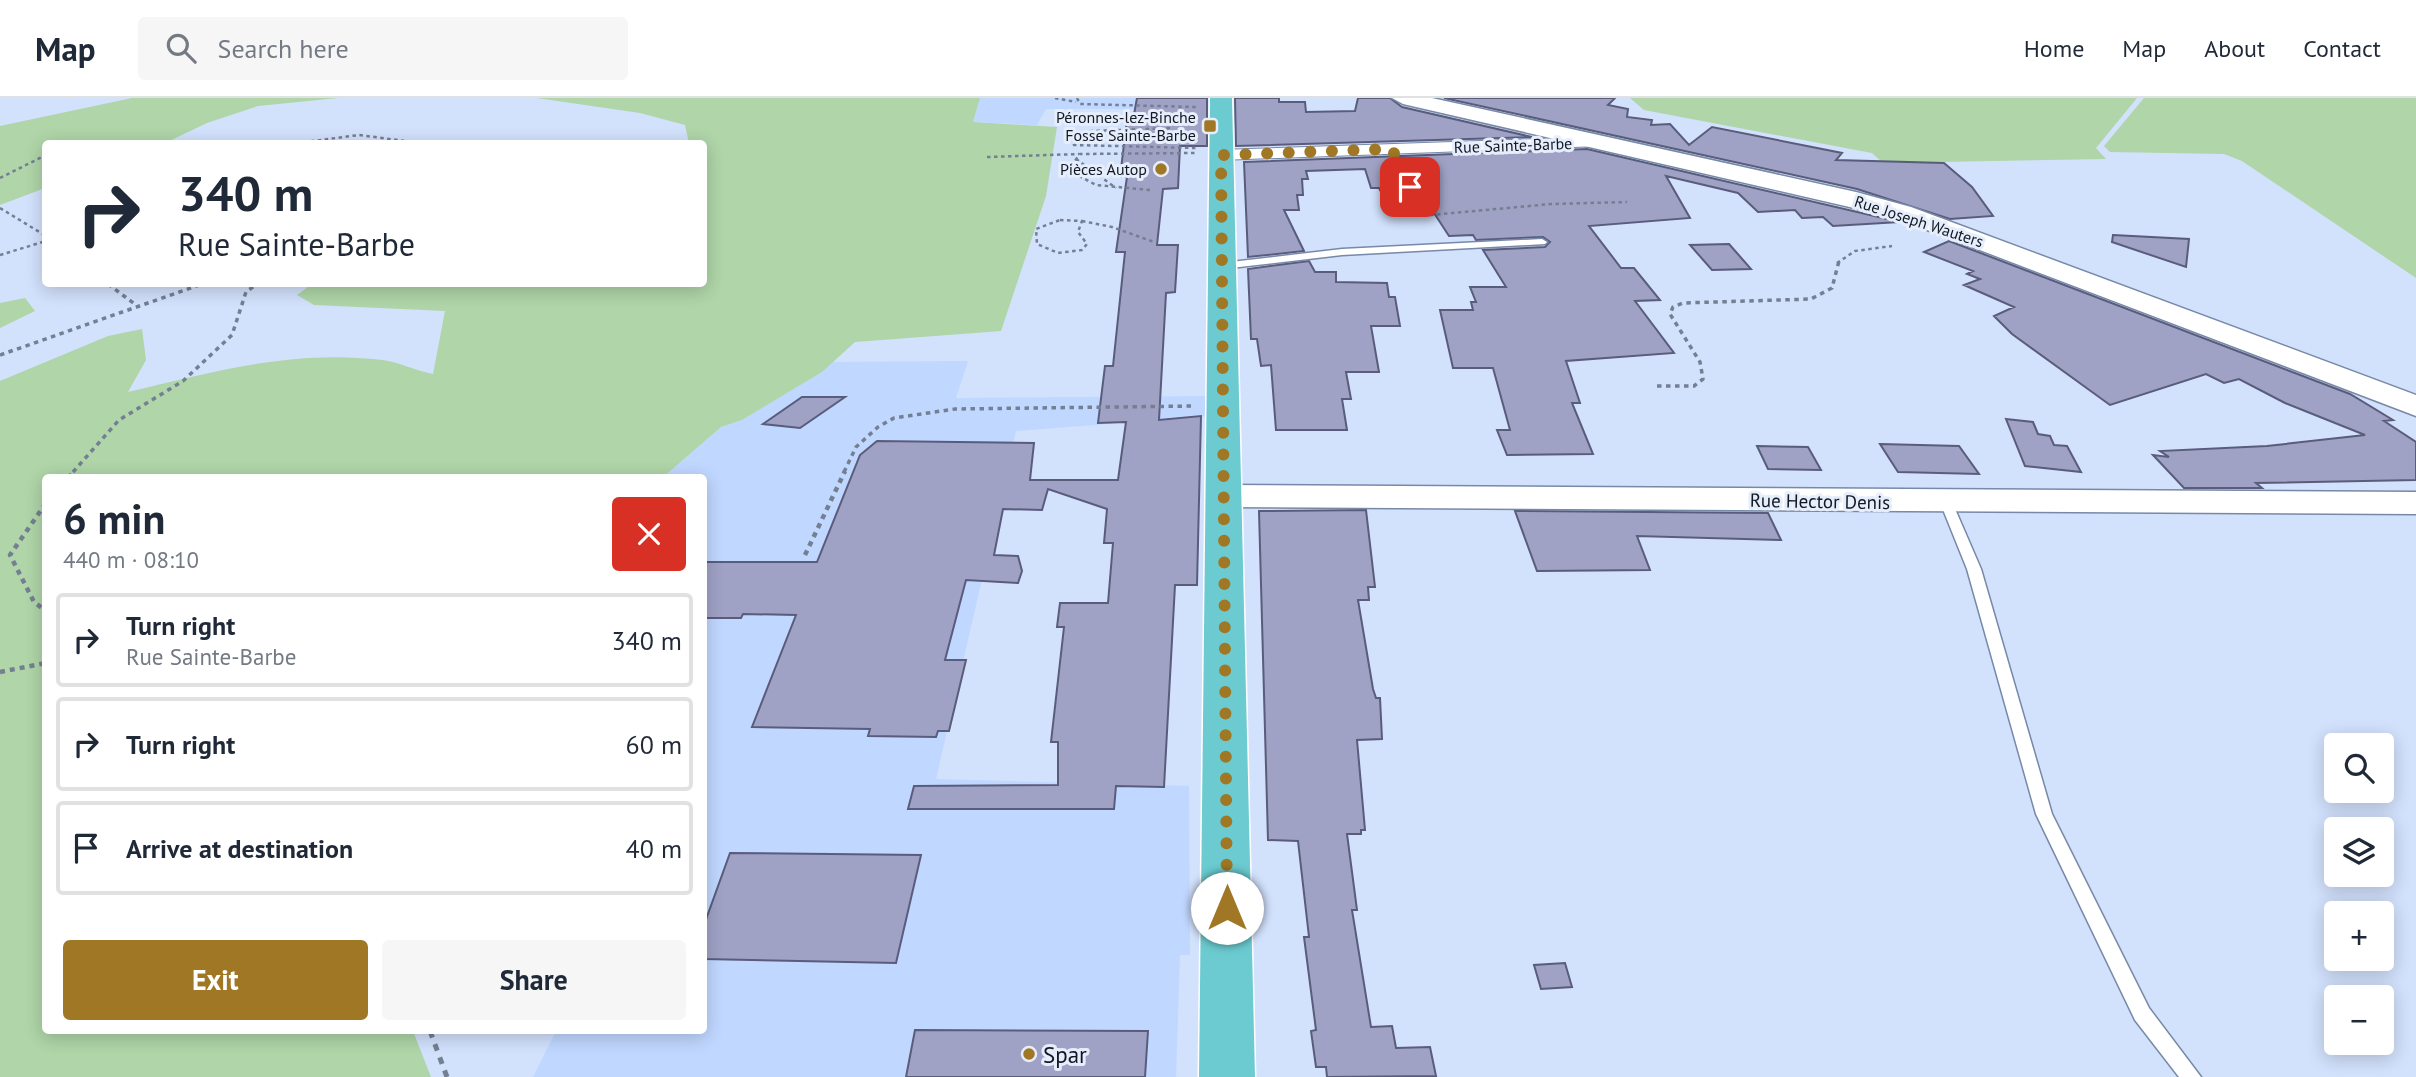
<!DOCTYPE html>
<html lang="en">
<head>
<meta charset="utf-8">
<style>
  :root { --surface:#fff; --page:#f6f6f7; --text:#1f2937; --muted:#747a83; --line:#e0e1e3; --accent:#9f7725 }
  body { margin:0; font-family:"PT Sans",sans-serif; background:var(--page); color:var(--text); height:100vh; display:flex; flex-direction:column; font-size:26px; white-space:nowrap }
  * { box-sizing:border-box; margin:0 }
  p { font-size:23px; color:var(--muted) }
  .icon { flex:none; width:38px; height:38px; fill:none; stroke:currentColor; stroke-width:2; stroke-linecap:round; stroke-linejoin:round }
  .map { position:relative; flex:1; overflow:hidden }
  .panel { position:absolute; left:42px; top:376px; width:665px; height:560px; display:flex; flex-direction:column; background:var(--surface); border-radius:7px; box-shadow:0 4px 18px #0003 }
  .panel>* { flex:none }
  .hud { position:absolute; left:42px; top:42px; width:665px; height:147px; border-radius:7px; box-shadow:0 4px 18px #0003; background:#fff; color:var(--text); overflow:hidden }
  .fabs { position:absolute; left:2324px; top:635px; display:grid; gap:14px }
  .fabs a { display:grid; place-items:center; width:70px; height:70px; border-radius:7px; background:var(--surface); box-shadow:0 4px 18px #0003; font-size:35px }
  .pin { position:absolute; display:grid; place-items:center; width:60px; height:60px; color:#fff; margin:-30px; border-radius:14px; box-shadow:0 4px 10px #0006 }
  .me { position:absolute; width:77px; margin:-38px; rotate:0deg; stroke-linejoin:round; filter:drop-shadow(0 0 5px #0008) }
  .turn { display:flex; align-items:center; gap:24px; height:147px; padding:0 21px; font-size:32px }
  .turn .icon { width:91px; height:91px; stroke-width:2.5 }
  .turn b { display:block; font-size:49px; line-height:60px }
  .round { display:grid; place-items:center; flex:none; width:74px; height:74px; border-radius:7px; background:var(--page) }
  .headline { display:flex; align-items:center; justify-content:space-between; height:119px; padding:0 21px }
  h1 { font-size:42px; font-weight:700; line-height:52px }
  .action { display:flex; gap:14px; margin-top:auto; padding:14px 21px }
  .action a { flex:1; height:80px; border-radius:7px; background:var(--accent); color:#fff; font-size:28px; font-weight:700; line-height:80px; text-align:center }
  .action a+a { background:var(--page); color:var(--text) }
  ul { padding:0; list-style:none }
  li { display:flex; align-items:center; gap:21px; height:94px; margin:0 14px 10px; padding:0 7px; border:4px solid var(--line); border-radius:7px }
  li div { flex:1 }
  li b { display:block; font-size:26px }
  li em { font-style:normal }
  header { display:flex; align-items:center; gap:42px; box-sizing:border-box; height:98px; padding:0 35px; background:var(--surface); border-bottom:2px solid var(--line) }
  header strong { font-size:33px }
  nav { display:flex; gap:38px; margin-inline-start:auto; font-size:24px }
  .search { width:490px; height:63px; background:var(--page); display:flex; align-items:center; gap:18px; box-sizing:border-box; padding:0 24px; border-radius:7px; color:var(--muted); font-size:26px }
  .map>svg:first-child { display:block }
  .built { fill:#c0d7ff }
  .green { fill:#afd5a8 }
  .building { fill:#9fa2c5; stroke:#5a5c7c; stroke-width:2 }
  .lines { fill:none; stroke-linecap:round; stroke-linejoin:round }
  .lane-casing { stroke:#7789a8; stroke-width:3 }
  .street-casing { stroke:#7789a8; stroke-width:2 }
  .secondary-casing { stroke:#7789a8; stroke-width:3 }
  .primary-casing { stroke:#fff; stroke-width:3 }
  .path-far3 { stroke:#747f92; stroke-width:2.5; stroke-dasharray:3.5 3.5; stroke-linecap:butt }
  .path-far2 { stroke:#747f92; stroke-width:3.5; stroke-dasharray:4.5 4.5; stroke-linecap:butt }
  .path-far1 { stroke:#747f92; stroke-width:4.5; stroke-dasharray:5 5; stroke-linecap:butt }
  .path { stroke:#747f92; stroke-width:5; stroke-dasharray:7 7; stroke-linecap:butt }
  .lane { fill:#fff; fill-rule:evenodd }
  .street { fill:#fff; fill-rule:evenodd }
  .secondary { fill:#fff; fill-rule:evenodd }
  .primary { fill:#6bcbd0; fill-rule:evenodd }
  .route { stroke:#9f7725; stroke-width:12; stroke-dasharray:0 21.6 }
  .poi-dot { fill:#9f7725; stroke:#e6eefc; stroke-width:2.5 }
  .labels { text-anchor:middle; dominant-baseline:central; stroke-width:6; stroke-linejoin:round; paint-order:stroke }
  .far-poi-label { font-size:16px; fill:#111823; stroke:#e6eefc; text-anchor:end }
  .far-street-label { font-size:16px; fill:#111823; stroke:#e6eefc }
  .street-label { font-size:19px; fill:#111823; stroke:#e6eefc }
  .near-poi-label { font-size:23px; fill:#111823; stroke:#e6eefc; text-anchor:start }
</style>
</head>
<body>
<header>
<strong>Map</strong>
<div class="search"><svg class="icon" aria-label="search" viewBox="0 0 24 24"><circle cx="10" cy="10" r="6"/><path d="M15 15l6 6"/></svg>Search here</div>
<nav><a>Home</a><a>Map</a><a>About</a><a>Contact</a></nav>
</header>
<div class="map">
<svg width="2416" height="979" viewBox="0 0 2416 979">
  <rect width="100%" height="100%" fill="#d2e1fc"/>
  <path class="built" d="M980 0H1213V11H1046L1037 27 973 24Z
    M968 263 956 300 1211 298 1212 318 1016 333 936 681 1189 688 1190 857H1180L1176 979H533L556 933H704V380H662L721 329 742 322 822 274 833 264Z"/>
  <path class="green" d="M132 0H338L258 8 207 25 165 45 46 46 45 90 0 107V28Z
    M537 0H980L973 24 1057 29 1046 98 1001 233 855 244 822 274 742 322 721 329 662 380H46V933H413L431 979H0V283L108 238 142 231 146 262 128 294C213 274 292 251 382 262 399 264 416 273 433 276L445 213 314 207 297 197 312 186H704V46L689 45 685 27 640 15Z
    M1630 0H2137L2096 50 2106 61 1883 65 1872 55 1644 12Z
    M2144 0H2416V180L2242 63 2224 56 2110 54 2104 48Z
    M25 200 35 213 0 230V205Z"/>
  <path class="building" d="M1137 0H1207V48H1180L1178 90 1163 91 1157 147H1178L1175 194 1166 195 1159 322 1201 318 1197 487H1175L1164 689 1116 688 1114 711H908L914 688 1058 687V644H1051L1064 529H1057L1060 505H1108L1113 445H1104L1107 411 1048 391 1042 412 1003 411 994 457 1018 458 1022 473 1018 485 966 482 945 562H966L949 633H938L936 639 868 638 870 631 752 629 796 517 743 516 741 520H704V464H817L860 357 877 343 1034 345 1030 382H1118L1126 324 1098 325 1105 268H1113L1125 154H1116L1127 79H1120L1127 22H1133Z
    M1235 0H1279V4H1305L1306 14 1355 13 1358 0H1390L1402 9 1532 39 1236 48Z
    M1444 0H1615L1608 7 1628 11 1627 19 1652 22 1651 27 1670 26 1689 47 1712 29 1842 55 1836 62 1944 65 1972 89 1993 118 1950 121 1857 91Z
    M1587 51 1900 124 1833 128 1823 119 1802 120 1795 112 1758 114 1738 95 1666 78 1690 120 1589 128 1621 170H1634L1660 202 1635 203 1674 255 1566 263 1580 305H1572L1593 356 1507 357 1497 332H1510L1493 270H1453L1440 212H1473L1471 204H1476L1470 189H1506L1483 152 1545 149 1550 144 1543 139 1476 142 1473 137 1449 138 1434 115 1393 116 1379 90H1371L1365 71 1306 73 1308 81H1302L1303 97H1297L1299 112H1284L1304 153 1248 159 1244 64Z
    M2113 137 2189 141 2186 169 2112 144Z
    M1949 143 2350 296 2393 322 2384 323 2416 344V382L2256 385 2262 390H2184L2153 357 2169 359 2160 353 2267 348 2365 337 2285 305 2239 281 2224 285 2206 276 2110 307 2012 236 1994 218 2014 209 1964 187 1980 181 1967 176 1973 173 1924 154Z
    M1729 146 1751 171 1712 172 1690 147Z
    M1309 163 1315 174H1336V184L1387 185 1389 199H1395L1400 228H1371L1379 274H1346L1351 301H1342L1347 332H1276L1271 267 1261 268 1257 241H1251L1248 171Z
    M802 299H845L800 330 763 326Z
    M2006 321 2033 324 2038 336 2050 338 2054 347 2067 348 2081 374 2025 368Z
    M1880 346 1959 348 1979 376 1898 374Z
    M1757 348 1808 349 1821 372 1768 371Z
    M1366 412 1375 489H1368L1369 502H1358L1373 591 1376 600H1380L1382 641 1357 642 1365 732H1361V736H1347L1357 812H1352L1371 929 1392 928 1396 950 1430 949 1436 978 1327 979 1326 969H1316L1311 933 1316 932 1304 839H1309L1298 743 1268 742 1259 413Z
    M1515 413 1768 415 1781 442 1637 438 1650 472 1537 473Z
    M730 755 921 757 896 865 704 861V827Z
    M1565 865 1572 889 1541 891 1534 867Z
    M915 932 1148 933 1145 979H906Z"/>
  <g class="lines">
    <defs>
      <path id="lane" d="M1542 141 1547 144 1545 146 1342 157 1222 171 1217 168 1222 165 1342 151Z
        M1946 400 1952 404 1981 471 2052 716 2149 910 2201 979H2179L2135 922 2036 716 1967 471 1940 404Z"/>
      <path id="street" d="M1595 39 1604 44 1601 48 1221 62 1212 57 1221 52Z"/>
      <path id="secondary" d="M1392 0H1432L1856 94 1911 109 2416 297V318L1893 119 1403 6Z
        M1224 387 2416 394V416L1224 409 1212 405 1206 398 1212 391Z"/>
      <path id="primary" d="M1210 0H1232L1255 979H1199Z"/>
    </defs>
    <use href="#lane" class="lane-casing"/>
    <use href="#street" class="street-casing"/>
    <use href="#secondary" class="secondary-casing"/>
    <use href="#primary" class="primary-casing"/>
    <path class="path-far3" d="M1055 0 1076 4
      M1077 0 1080 6 1196 9
      M1170 30 1092 33 1073 39 1074 47 1196 50
      M290 46 359 37 428 46
      M987 59 1079 56
      M1076 61 1116 90
      M1402 71 1423 115 1431 117 1551 106 1627 104
      M0 80 46 57
      M1150 92 1096 87 1068 72 1080 56 1196 55
      M0 110 46 138
      M1060 122 1082 123 1078 134 1087 146 1082 152 1058 155 1037 146 1036 131Z
      M1082 123 1112 129 1154 144
      M0 157 46 143
      M1837 165 1855 153 1892 148"/>
    <path class="path-far2" d="M108 186 136 207
      M0 257 202 186
      M1657 288H1694L1703 281 1700 264 1670 216 1673 209 1683 205 1811 201 1832 190 1839 163
      M73 374 119 322 183 283 232 237 246 194 257 186
      M844 374 856 349 878 329 894 320 955 311 1194 308"/>
    <path class="path-far1" d="M68 380 75 373
      M46 405 10 457 34 504 46 513
      M805 457 845 373
      M0 574 46 565"/>
    <path class="path" d="M430 933 447 979"/>
    <use href="#lane" class="lane"/>
    <use href="#street" class="street"/>
    <use href="#secondary" class="secondary"/>
    <use href="#primary" class="primary"/>
  </g>
  <g class="lines">
    <path class="route" d="M1227 810 1221 57 1392 51 1410 89"/>
  </g>
  <g class="poi-dot">
    <rect x="1203" y="21" width="14" height="14" rx="3.5"/>
    <circle cx="1161" cy="71" r="7"/>
    <circle cx="1029" cy="956" r="7"/>
  </g>
  <g class="labels">
    <g class="far-poi-label">
      <text x="1196" y="19">Péronnes-lez-Binche<tspan x="1196" dy="18">Fosse Sainte-Barbe</tspan></text>
      <text x="1147" y="71">Pièces Autop</text>
    </g>
    <g class="far-street-label">
      <text transform="translate(1513 47) rotate(-2)">Rue Sainte-Barbe</text>
      <text transform="translate(1919 123) rotate(18)">Rue Joseph Wauters</text>
    </g>
    <g class="street-label">
      <text transform="translate(1820 403) rotate(1)">Rue Hector Denis</text>
    </g>
    <g class="near-poi-label">
      <text x="1043" y="956">Spar</text>
    </g>
  </g>
</svg>
<div class="fabs">
<a><svg class="icon" aria-label="search" viewBox="0 0 24 24"><circle cx="10" cy="10" r="6"/><path d="M15 15l6 6"/></svg></a>
<a><svg class="icon" aria-label="layers" viewBox="0 0 24 24"><path d="M12 4l9 5-9 5-9-5zM3 14l9 5 9-5"/></svg></a>
<a>+</a>
<a>−</a>
</div>
<div class="pin" style="left:1410px;top:89px;background:#d93025"><svg class="icon" aria-label="arrive" viewBox="0 0 24 24"><path d="M6 21V4h12l-3 4 3 4H6"/></svg></div>
<svg class="me" style="left:1227px;top:810px" viewBox="-20 -20 40 40"><circle r="19" fill="#fff"/><path d="M0-13L10 11 0 6-10 11z" fill="#9f7725"/></svg>
<div class="hud">
<div class="turn"><svg class="icon" aria-label="right" viewBox="0 0 24 24"><path d="M7 20v-9h11M14 6l5 5-5 5"/></svg><div><b>340 m</b>Rue Sainte-Barbe</div></div>
</div>
<section class="panel">
<div class="headline"><div><h1>6 min</h1><p>440 m · 08:10</p></div><a class="round" style="background:#d93025;color:#fff"><svg class="icon" aria-label="close" viewBox="0 0 24 24"><path d="M6 6l12 12M18 6L6 18"/></svg></a></div>
<ul>
<li><svg class="icon" aria-label="right" viewBox="0 0 24 24"><path d="M7 20v-9h11M14 6l5 5-5 5"/></svg><div><b>Turn right</b><p>Rue Sainte-Barbe</p></div><em>340 m</em></li>
<li><svg class="icon" aria-label="right" viewBox="0 0 24 24"><path d="M7 20v-9h11M14 6l5 5-5 5"/></svg><div><b>Turn right</b></div><em>60 m</em></li>
<li><svg class="icon" aria-label="arrive" viewBox="0 0 24 24"><path d="M6 21V4h12l-3 4 3 4H6"/></svg><div><b>Arrive at destination</b></div><em>40 m</em></li>
</ul>
<div class="action"><a>Exit</a><a>Share</a></div>
</section>
</div>
</body>
</html>
